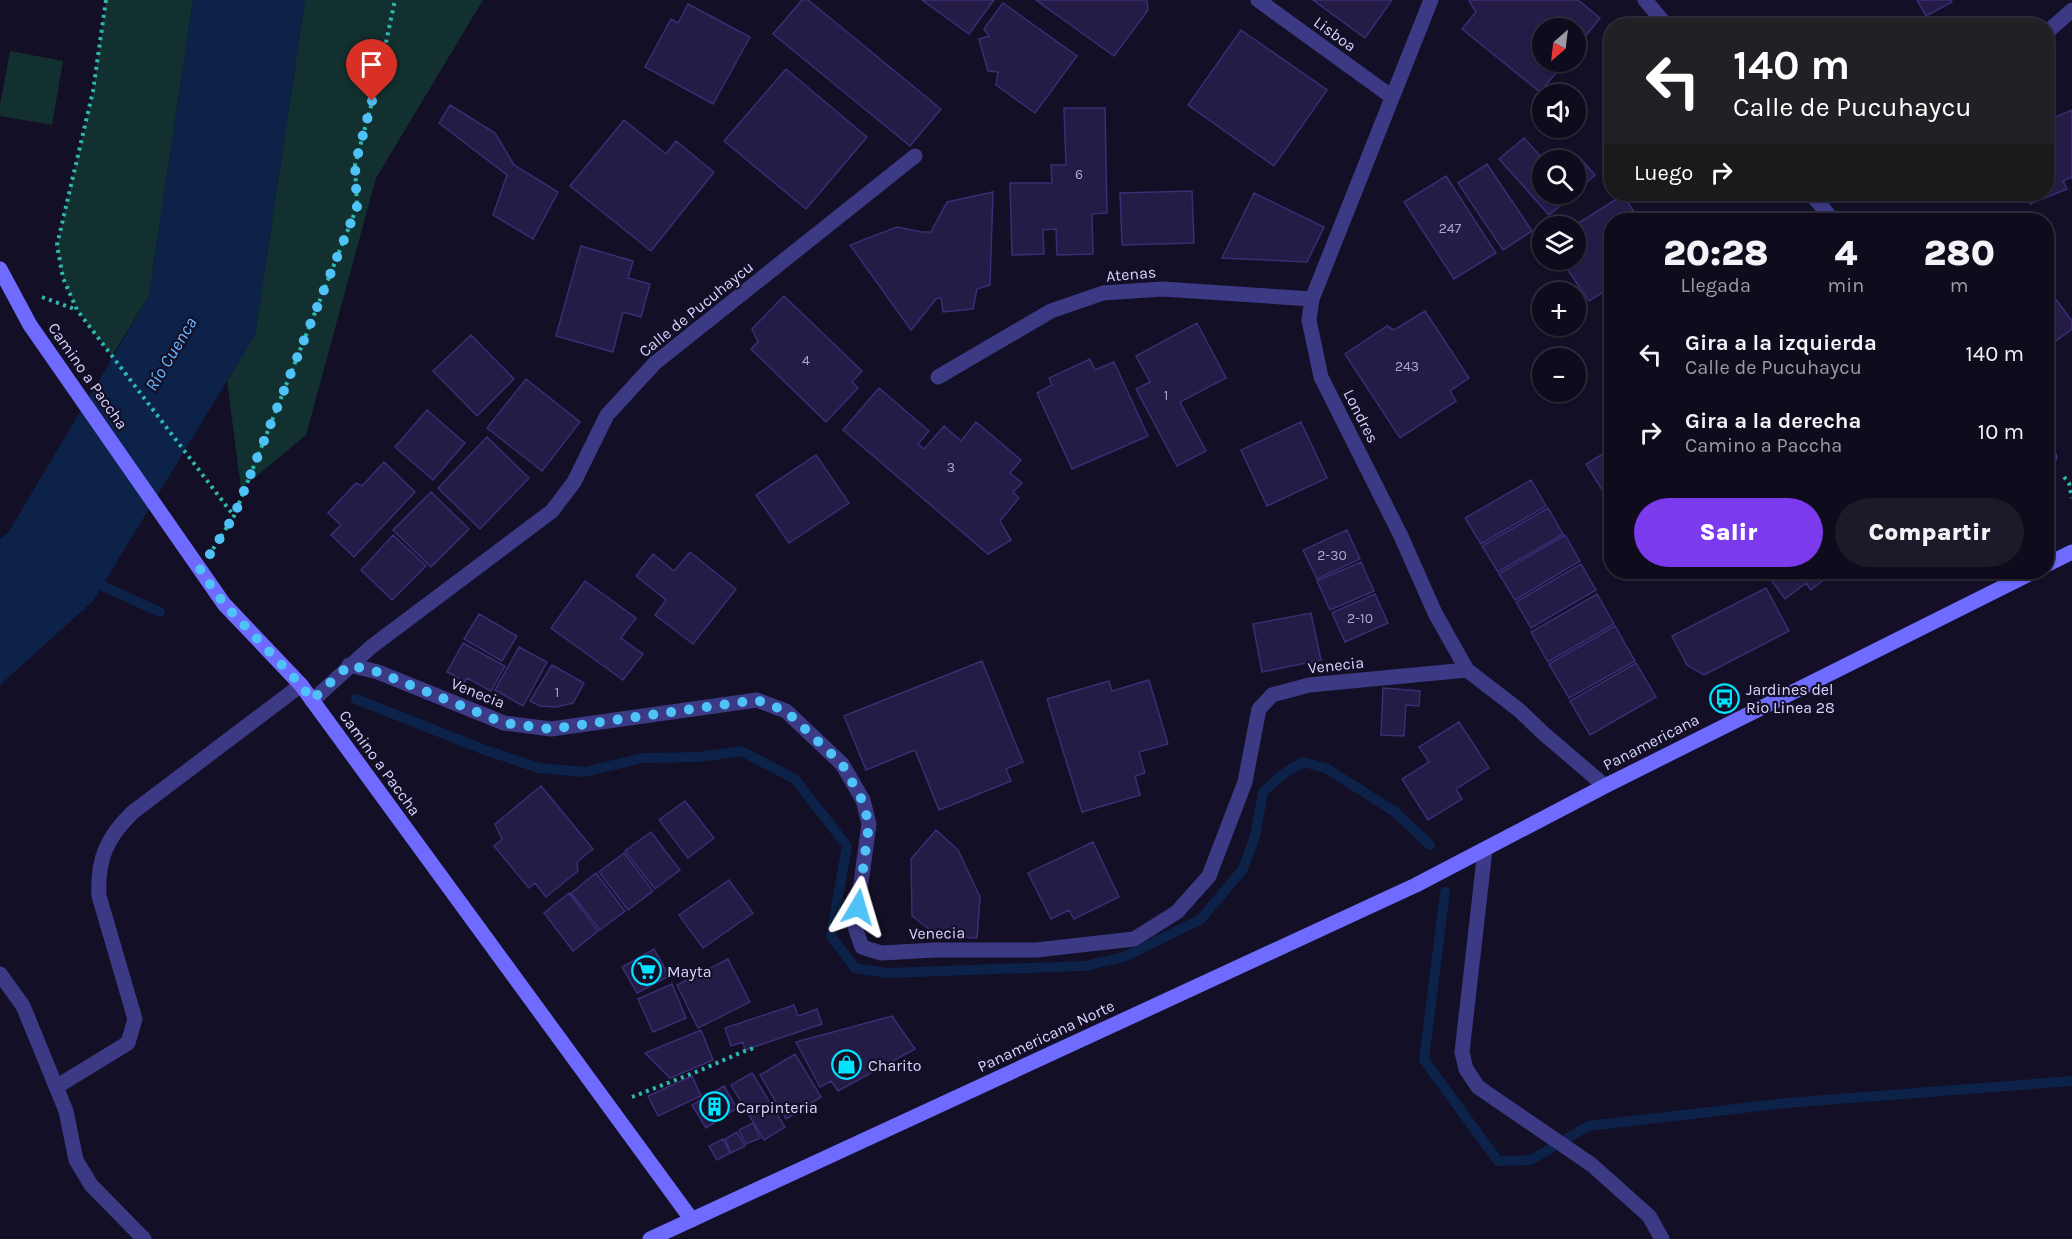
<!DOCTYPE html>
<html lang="es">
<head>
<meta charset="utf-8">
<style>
  :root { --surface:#0e0b1c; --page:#1c1929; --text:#f1f3f6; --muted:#9b9ba3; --line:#2e2b3b; --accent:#7c3aed }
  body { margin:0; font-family:Karla,sans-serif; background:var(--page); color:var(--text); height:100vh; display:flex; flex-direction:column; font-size:22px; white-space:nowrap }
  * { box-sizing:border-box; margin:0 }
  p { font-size:20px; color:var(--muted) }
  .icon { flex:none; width:33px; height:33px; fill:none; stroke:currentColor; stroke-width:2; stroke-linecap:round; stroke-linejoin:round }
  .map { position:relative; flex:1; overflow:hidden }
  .details { position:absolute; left:1604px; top:213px; width:450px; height:366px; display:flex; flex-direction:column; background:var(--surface); border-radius:24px; box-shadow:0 2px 4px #0004,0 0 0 2px var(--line) }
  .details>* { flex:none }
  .guide { position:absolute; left:1604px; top:18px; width:450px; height:183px; border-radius:24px; box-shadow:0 2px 4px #0004,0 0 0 2px var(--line); background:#202124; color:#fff; overflow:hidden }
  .needle { width:39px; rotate:208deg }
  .buttons { position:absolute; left:1532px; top:18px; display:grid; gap:12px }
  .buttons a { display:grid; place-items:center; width:54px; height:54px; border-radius:50%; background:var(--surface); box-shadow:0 2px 4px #0004,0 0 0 2px var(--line); font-size:30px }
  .pin { position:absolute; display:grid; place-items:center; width:51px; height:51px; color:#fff; margin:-62px -26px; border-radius:50% 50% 50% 0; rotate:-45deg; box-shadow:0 0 6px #0007 }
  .pin .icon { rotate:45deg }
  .me { position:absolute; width:66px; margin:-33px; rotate:7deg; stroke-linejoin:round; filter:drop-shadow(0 0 4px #0008) }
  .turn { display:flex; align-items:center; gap:21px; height:126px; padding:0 30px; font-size:27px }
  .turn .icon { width:78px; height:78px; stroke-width:2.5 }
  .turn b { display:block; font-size:42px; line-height:51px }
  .then { display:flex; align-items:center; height:57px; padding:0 30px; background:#0003; gap:12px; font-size:22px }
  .eta { display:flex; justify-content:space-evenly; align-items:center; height:102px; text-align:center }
  .eta b { font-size:36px; font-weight:800; line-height:42px }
  .primary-button { display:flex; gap:12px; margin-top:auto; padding:12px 30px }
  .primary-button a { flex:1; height:69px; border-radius:36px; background:var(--accent); color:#fff; font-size:24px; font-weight:800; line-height:69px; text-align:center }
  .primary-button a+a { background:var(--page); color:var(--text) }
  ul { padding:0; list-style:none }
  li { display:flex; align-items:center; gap:18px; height:78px; padding:0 30px }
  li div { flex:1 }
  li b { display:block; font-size:22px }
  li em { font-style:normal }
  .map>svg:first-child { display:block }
  .green { fill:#12302f }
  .water { fill:#0c2248 }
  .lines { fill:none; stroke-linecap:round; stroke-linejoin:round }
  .stream { stroke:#0c2248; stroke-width:10 }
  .building { fill:#241b47; stroke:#3b2d73; stroke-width:1.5 }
  .path { stroke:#2fb8b0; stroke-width:4; stroke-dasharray:3 4.5; stroke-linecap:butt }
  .street { stroke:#3d3a85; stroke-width:15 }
  .secondary { stroke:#6f6bff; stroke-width:15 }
  .route { stroke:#4fc3f7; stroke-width:10; stroke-dasharray:0 18 }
  .labels { text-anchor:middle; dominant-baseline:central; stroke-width:4.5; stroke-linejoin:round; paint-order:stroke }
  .number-label { font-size:14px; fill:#aca6d1 }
  .street-label { font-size:16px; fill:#d9d4ff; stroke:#130f26 }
  .poi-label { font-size:16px; fill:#d9d4ff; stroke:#130f26; text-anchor:start }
  .water-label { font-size:18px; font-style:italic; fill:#62b6ff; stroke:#130f26 }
</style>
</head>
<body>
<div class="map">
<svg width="2072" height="1239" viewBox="0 0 2072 1239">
  <rect width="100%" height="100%" fill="#130f26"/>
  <path class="green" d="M106 0H193L149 296 112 356 77 310 63 278 57 245 93 91Z
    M305 0H483L376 178 306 435 241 489 227 380 255 335Z
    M10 51 63 61 52 125 0 116V105Z"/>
  <path class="water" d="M193 0H305L255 335 93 601 0 685V539L8 533 149 296Z"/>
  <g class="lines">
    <path class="stream" d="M89 580 160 612
      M356 699 485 750 539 768 584 772 643 758 700 757 741 751 795 779 847 846 831 936 855 968 887 973 1085 966 1124 957 1201 919 1243 869 1255 836 1263 792 1283 774 1303 762 1326 768 1395 812 1430 845
      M1445 892 1424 1060 1498 1161 1531 1160 1588 1126 1786 1103 2072 1081"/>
  </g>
  <path class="building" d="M802 0H808L941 109 910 146 773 34Z
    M922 0H994L969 34Z
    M1036 0H1147L1148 10 1114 56Z
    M1313 0H1392L1365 38Z
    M1470 0H1578L1600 18 1575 49V28H1542V62H1565L1540 92 1462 29 1476 12 1469 1Z
    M1917 0H1951L1952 2 1926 16Z
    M1003 3 1077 56 1035 113 996 85 998 72 988 71 979 39 989 36 984 29Z
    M688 4 750 37 713 104 645 67 671 19 678 23Z
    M1241 30 1327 90 1274 166 1188 105Z
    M786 69 867 137 806 209 724 141Z
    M450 105 495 133 514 165 558 192 533 239 493 215 507 175 439 123Z
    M1064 108H1105L1107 213 1092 214 1093 254 1057 255 1056 229 1043 230 1044 254 1012 255 1010 183H1052L1051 165H1066Z
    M2072 110V179L2071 177 2063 181 2067 189 2030 204 2025 194H2046V121Z
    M624 120 666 154 676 141 714 172 651 251 570 186Z
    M1524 138 1543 159 1552 151 1561 160H1542V194H1574L1549 215 1499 159Z
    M1580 158 1595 175 1575 193V162Z
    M1487 164 1532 231 1503 250 1458 183Z
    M1446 176 1496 253 1454 279 1404 202Z
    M1192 191 1194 243 1122 245 1120 193Z
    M993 192 990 285 977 289 973 309 943 312 941 298H937L911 330 850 245 897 227 922 232H931L947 202Z
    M1254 193 1324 227 1307 262 1222 258Z
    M1623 195 1639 220H1611V287L1589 301 1561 260H1575L1574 226Z
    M581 246 633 261 628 278 650 284 641 317 623 312 613 352 556 336Z
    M2046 286 2072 321V329L2046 348Z
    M784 296 862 371 852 382 858 388 826 422 751 349 758 342 752 329Z
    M1425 311 1469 378 1450 391 1456 401 1400 438 1345 354 1387 326 1394 330Z
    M1197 323 1226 378 1180 402 1206 451 1177 466 1136 389 1150 382 1136 356Z
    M471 335 514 379 477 416 433 371Z
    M1090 359 1095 370 1114 362 1148 436 1072 469 1037 393 1052 385 1049 378Z
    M526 379 580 422 542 471 487 428Z
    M879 388 929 431 918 444 924 449 944 426 961 441 976 422 1021 460 1010 473 1022 483 1013 492 1019 498 1000 521 1011 540 988 554 843 430Z
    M427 410 465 443 433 480 395 447Z
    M1301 422 1327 478 1267 506 1241 450Z
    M487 437 529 478 480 529 438 488Z
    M1611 449V504L1586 464Z
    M816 455 849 503 789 543 756 495Z
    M384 462 415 492 354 557 331 535 341 525 328 513 356 483 362 486Z
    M1531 480 1546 506 1481 544 1465 518Z
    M431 492 469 529 431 567 393 530Z
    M1548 508 1563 534 1498 572 1482 546Z
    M1347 530 1360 559 1317 579 1303 550Z
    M393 535 426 566 392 600 361 570Z
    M1565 535 1580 561 1515 600 1499 574Z
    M690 552 736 589 693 644 655 615 666 600 636 576 653 554 674 571Z
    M1361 562 1374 591 1330 610 1317 581Z
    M1581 564 1596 590 1531 628 1516 602Z
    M1765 572H1848L1846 577 1831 574 1811 590 1806 583 1785 599Z
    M585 581 636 618 621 638 643 654 623 680 551 628Z
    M1766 588 1789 631 1704 675 1687 665 1672 636Z
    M1375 594 1388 623 1345 642 1332 613Z
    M1597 594 1614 624 1548 662 1531 632Z
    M1311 613 1321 660 1262 672 1253 624Z
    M479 614 517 636 502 661 464 639Z
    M1615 626 1635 661 1569 698 1549 664Z
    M463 643 505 666 491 691 467 678 465 682 447 672Z
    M519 647 547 662 523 706 495 690Z
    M982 661 1023 762 1006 769 1011 781 939 810 915 750 866 770 844 716Z
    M1636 663 1656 697 1590 735 1570 701Z
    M552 665 584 683 573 703 556 707 540 706 530 701Z
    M1149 680 1168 744 1139 752 1145 773 1135 776 1140 795 1082 812 1047 699 1109 681 1112 691Z
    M1383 688 1420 691 1419 706 1406 705 1404 736 1381 735Z
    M1459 722 1489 768 1456 789 1462 799 1428 820 1402 779 1429 762 1419 747Z
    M541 786 593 849 577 862 578 871 546 897 535 883 529 888 494 846 502 839 495 824Z
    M685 801 714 838 688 858 659 820Z
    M936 830 958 850 980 897 977 938 938 936 912 916 911 859Z
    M651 832 680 870 655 889 625 851Z
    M1093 842 1119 897 1074 919 1069 910 1051 919 1028 873Z
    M624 853 653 891 628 910 599 872Z
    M596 873 625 911 600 930 571 893Z
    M729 880 753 913 703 948 679 915Z
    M569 893 598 931 573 951 544 913Z
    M654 949 669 976 637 993 622 967Z
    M728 959 750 1002 698 1028 677 985Z
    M672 984 686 1018 653 1032 638 999Z
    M794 1005 798 1016 817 1009 822 1024 745 1050 743 1042 731 1046 725 1028Z
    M892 1016 915 1049 838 1091 831 1081 820 1087 796 1042Z
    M701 1030 713 1060 670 1078 645 1053Z
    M795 1054 821 1097 786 1119 760 1075Z
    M752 1073 785 1127 764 1140 731 1085Z
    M692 1076 701 1096 658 1116 648 1096Z
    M724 1086 737 1108 706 1128 692 1105Z
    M753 1123 760 1138 746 1144 739 1130Z
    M737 1132 745 1146 731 1153 725 1139Z
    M723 1139 730 1153 717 1160 709 1146Z"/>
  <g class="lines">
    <path class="path" d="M106 0 93 91 57 245 63 278 77 310 234 516
      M42 297 77 310
      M2064 477 2069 483 2072 498
      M213 549 234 516 357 207 355 165 378 80 395 0
      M632 1097 701 1070 742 1052 757 1047"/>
    <path class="street" d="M1258 0 1392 97
      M1431 0 1312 299 1309 320 1321 377 1400 534 1435 613 1467 670 1519 710 1543 733 1605 786
      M1645 0 1667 26
      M2046 33 2072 10
      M1811 194 1833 220
      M938 377 1051 311 1103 293 1162 289 1312 299
      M2046 453 2050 457
      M349 665 378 672 504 723 551 729 757 700 786 711 842 764 863 800 869 824 855 927 862 947 881 953 936 950H1036L1134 939 1177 912 1209 876 1245 782 1259 709 1272 695 1309 685 1467 670
      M312 701 371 647 552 511 574 482 607 415 655 363 915 156
      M1485 850 1462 1052 1466 1069 1478 1087 1592 1165 1649 1216 1662 1239
      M0 974 23 1006 37 1040 66 1111 76 1160 91 1185 144 1239
      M56 1087 128 1043 135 1019 99 896C97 859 107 837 133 812L301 685"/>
    <path class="secondary" d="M0 269 30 325 224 604 301 685 692 1220
      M2046 565 2072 552
      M650 1239 1416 885 1605 786 2033 572"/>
  </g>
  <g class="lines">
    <path class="route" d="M372 101 355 165 357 207 234 516 200 570 224 604 301 685 312 700 349 665 378 672 504 723 551 729 757 700 786 711 842 764 862 800 869 824 858 907"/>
  </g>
  <defs>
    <symbol id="bus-ring" viewBox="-11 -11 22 22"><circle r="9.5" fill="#130f26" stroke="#00e5ff" stroke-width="1.5"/><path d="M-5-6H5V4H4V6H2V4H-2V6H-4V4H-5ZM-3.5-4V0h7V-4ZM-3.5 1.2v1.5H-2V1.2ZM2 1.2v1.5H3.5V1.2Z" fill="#00e5ff"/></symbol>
    <symbol id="supermarket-ring" viewBox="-11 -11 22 22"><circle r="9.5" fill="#130f26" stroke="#00e5ff" stroke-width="1.5"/><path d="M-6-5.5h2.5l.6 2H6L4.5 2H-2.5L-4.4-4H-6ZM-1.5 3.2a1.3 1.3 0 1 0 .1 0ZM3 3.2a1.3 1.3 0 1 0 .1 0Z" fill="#00e5ff"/></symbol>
    <symbol id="shop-ring" viewBox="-11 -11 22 22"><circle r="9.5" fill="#130f26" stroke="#00e5ff" stroke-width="1.5"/><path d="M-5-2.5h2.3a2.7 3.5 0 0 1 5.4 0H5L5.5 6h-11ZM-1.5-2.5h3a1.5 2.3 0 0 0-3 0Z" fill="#00e5ff"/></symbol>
    <symbol id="building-ring" viewBox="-11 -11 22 22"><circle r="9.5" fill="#130f26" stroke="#00e5ff" stroke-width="1.5"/><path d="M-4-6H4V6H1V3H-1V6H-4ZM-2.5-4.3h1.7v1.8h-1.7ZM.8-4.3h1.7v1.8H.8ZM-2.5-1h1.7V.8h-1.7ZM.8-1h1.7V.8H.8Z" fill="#00e5ff"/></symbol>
  </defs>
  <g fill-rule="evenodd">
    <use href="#bus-ring" x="1708" y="682" width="33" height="33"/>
    <use href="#supermarket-ring" x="630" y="954" width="33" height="33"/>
    <use href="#shop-ring" x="830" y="1048" width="33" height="33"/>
    <use href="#building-ring" x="698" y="1090" width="33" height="33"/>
  </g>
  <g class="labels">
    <g class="number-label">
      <text x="1079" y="174">6</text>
      <text x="1450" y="228">247</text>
      <text x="806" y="360">4</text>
      <text x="1407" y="366">243</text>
      <text x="1166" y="395">1</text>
      <text x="951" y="467">3</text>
      <text x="1332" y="555">2-30</text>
      <text x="1360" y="618">2-10</text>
      <text x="557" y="692">1</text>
    </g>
    <g class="street-label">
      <text transform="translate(1335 34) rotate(36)">Lisboa</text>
      <text transform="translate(1131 274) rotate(-5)">Atenas</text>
      <text transform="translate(696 309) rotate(-39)">Calle de Pucuhaycu</text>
      <text transform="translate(88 376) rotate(55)">Camino a Paccha</text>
      <text transform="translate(1361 416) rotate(63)">Londres</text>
      <text transform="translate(1336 665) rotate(-6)">Venecia</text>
      <text transform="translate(478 693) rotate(22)">Venecia</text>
      <text transform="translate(1651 742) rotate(-27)">Panamericana</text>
      <text transform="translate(380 763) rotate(54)">Camino a Paccha</text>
      <text transform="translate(937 933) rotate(-1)">Venecia</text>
      <text transform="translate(1046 1036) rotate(-25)">Panamericana Norte</text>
    </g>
    <g class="poi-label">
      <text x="1746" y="689">Jardines del<tspan x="1746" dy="18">Rio Linea 28</tspan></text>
      <text x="667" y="971">Mayta</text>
      <text x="868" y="1065">Charito</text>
      <text x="736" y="1107">Carpinteria</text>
    </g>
    <g class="water-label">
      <text transform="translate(171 354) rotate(-59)">Río Cuenca</text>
    </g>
  </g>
</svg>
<div class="buttons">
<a><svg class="needle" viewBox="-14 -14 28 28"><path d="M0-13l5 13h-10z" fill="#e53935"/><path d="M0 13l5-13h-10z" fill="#9b9ba3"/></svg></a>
<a><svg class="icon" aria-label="sound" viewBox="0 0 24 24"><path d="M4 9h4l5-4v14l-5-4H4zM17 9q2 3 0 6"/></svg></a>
<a><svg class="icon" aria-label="search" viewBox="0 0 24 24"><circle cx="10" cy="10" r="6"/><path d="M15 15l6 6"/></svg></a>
<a><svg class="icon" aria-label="layers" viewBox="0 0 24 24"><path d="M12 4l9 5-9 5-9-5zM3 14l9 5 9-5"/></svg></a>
<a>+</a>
<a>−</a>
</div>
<div class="pin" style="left:372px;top:101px;background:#d93025"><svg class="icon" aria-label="arrive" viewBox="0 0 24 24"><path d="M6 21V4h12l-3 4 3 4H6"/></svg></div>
<svg class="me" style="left:858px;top:907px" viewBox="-20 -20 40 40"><path d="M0-17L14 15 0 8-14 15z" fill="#4fc3f7" stroke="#fff" stroke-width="4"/></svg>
<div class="guide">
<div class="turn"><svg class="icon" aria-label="left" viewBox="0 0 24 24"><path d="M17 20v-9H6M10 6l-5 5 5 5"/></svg><div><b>140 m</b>Calle de Pucuhaycu</div></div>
<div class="then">Luego<svg class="icon" aria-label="right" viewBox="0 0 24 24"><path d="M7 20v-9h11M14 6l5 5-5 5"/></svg></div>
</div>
<section class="details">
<div class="eta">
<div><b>20:28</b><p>Llegada</p></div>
<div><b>4</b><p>min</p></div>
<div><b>280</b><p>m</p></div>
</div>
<ul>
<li><svg class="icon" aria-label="left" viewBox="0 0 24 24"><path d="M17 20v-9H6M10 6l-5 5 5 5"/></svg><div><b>Gira a la izquierda</b><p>Calle de Pucuhaycu</p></div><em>140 m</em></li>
<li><svg class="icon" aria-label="right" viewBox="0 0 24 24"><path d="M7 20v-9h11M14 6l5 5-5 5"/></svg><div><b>Gira a la derecha</b><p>Camino a Paccha</p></div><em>10 m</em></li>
</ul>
<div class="primary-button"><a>Salir</a><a>Compartir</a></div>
</section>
</div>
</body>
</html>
